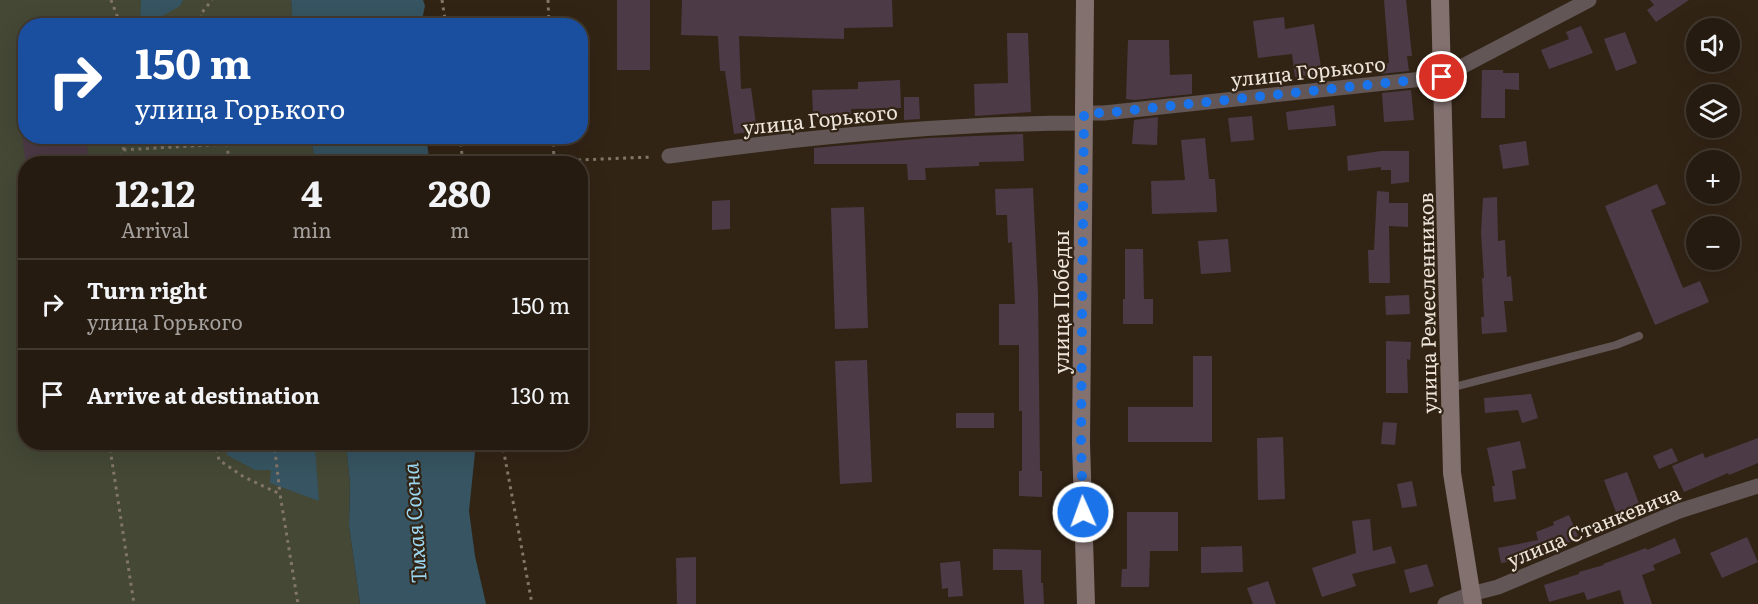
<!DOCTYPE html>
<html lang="en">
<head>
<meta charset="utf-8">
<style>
  :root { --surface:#261b10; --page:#2e2419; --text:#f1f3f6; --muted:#a4a19f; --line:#423930 }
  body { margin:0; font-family:Literata,serif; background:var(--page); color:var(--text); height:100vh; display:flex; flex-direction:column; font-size:22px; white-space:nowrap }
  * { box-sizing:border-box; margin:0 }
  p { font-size:20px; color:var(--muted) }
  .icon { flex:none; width:33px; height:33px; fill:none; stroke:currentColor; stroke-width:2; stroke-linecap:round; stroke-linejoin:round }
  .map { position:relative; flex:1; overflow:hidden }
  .sheet { position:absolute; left:18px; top:156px; width:570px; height:294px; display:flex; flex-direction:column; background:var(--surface); border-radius:24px; box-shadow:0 6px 24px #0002,0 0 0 2px var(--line) }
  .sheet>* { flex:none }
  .banner { position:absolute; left:18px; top:18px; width:570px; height:126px; border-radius:24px; box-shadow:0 6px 24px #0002,0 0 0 2px var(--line); background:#1a4fa0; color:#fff; overflow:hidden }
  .tools { position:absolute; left:1686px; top:18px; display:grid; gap:12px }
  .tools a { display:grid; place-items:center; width:54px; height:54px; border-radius:50%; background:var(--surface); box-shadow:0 6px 24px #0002,0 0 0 2px var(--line); font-size:30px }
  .pin { position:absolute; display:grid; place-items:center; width:51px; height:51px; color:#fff; margin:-26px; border:3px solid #fff; border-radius:50%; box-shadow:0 2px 6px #0007 }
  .me { position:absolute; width:66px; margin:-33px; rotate:358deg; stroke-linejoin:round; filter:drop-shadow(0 0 4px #0008) }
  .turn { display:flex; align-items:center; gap:21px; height:126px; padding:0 18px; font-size:27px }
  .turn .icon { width:78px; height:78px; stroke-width:2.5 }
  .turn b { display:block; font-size:42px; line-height:51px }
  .eta { display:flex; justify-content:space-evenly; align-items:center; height:102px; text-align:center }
  .eta b { font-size:36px; font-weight:700; line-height:42px }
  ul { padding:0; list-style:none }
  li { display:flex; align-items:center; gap:18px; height:90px; padding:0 18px; border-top:2px solid var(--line) }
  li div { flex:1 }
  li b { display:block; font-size:22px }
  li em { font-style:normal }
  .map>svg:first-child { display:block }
  .green { fill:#444835 }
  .water { fill:#365461 }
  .building { fill:#4d3a47 }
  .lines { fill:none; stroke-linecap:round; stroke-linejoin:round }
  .path { stroke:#827669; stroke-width:3; stroke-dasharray:3 4.5; stroke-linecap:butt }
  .lane { stroke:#625756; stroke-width:8 }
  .street { stroke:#625756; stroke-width:15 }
  .secondary { stroke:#837170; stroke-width:18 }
  .route { stroke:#1a73e8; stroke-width:10; stroke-dasharray:0 18 }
  .labels { text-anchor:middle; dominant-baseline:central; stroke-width:4.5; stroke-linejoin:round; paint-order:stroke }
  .street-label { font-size:20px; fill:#ede4da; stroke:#322415 }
  .water-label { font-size:21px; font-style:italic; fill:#9cd7f2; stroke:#322415 }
</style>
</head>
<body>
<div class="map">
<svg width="1758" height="604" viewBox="0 0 1758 604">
  <rect width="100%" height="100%" fill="#322415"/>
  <path class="green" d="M0 0H291L293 25 26 26V136L310 137 316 163 26 164V442L346 443 350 484 349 526 360 604H0Z"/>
  <path class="water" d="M141 0H183L180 6 152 22 151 25H140Z
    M291 0H423L425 6 421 25 293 26Z
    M310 137H426L430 163H316Z
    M229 443H253L284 450 315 448 319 501 270 483 271 470H255L227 455Z
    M346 443H476L469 511 475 556 486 604H360L349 526 350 484Z"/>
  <path class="building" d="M617 0H650V70H617Z
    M682 0H892L893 27 844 28V39L739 36 741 89 751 88 757 131 734 134 725 71H720L718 36 681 35Z
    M1384 0H1406L1412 56H1407L1409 71 1380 74 1379 65 1389 63Z
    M1650 0H1689L1656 22 1647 10 1654 5Z
    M1284 17 1285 29 1314 24 1322 73 1295 77 1292 54 1258 58 1253 21Z
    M1581 26 1593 53 1549 69 1541 50 1569 39 1566 32Z
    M1625 32 1637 63 1616 71 1604 39Z
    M1007 33H1028L1031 112 975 116 974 84 1008 83Z
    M1128 40H1169L1170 75 1192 74V94L1135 100 1126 99Z
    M1482 70H1503V73H1519V90L1505 89V118H1481Z
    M900 80 901 108 851 109V114L813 115 812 90 858 89V82Z
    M1411 90 1414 120 1384 122 1382 93Z
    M904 97H919L920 119 904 120Z
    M1334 105 1336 126 1288 130 1286 112Z
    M1252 116 1254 140 1231 142 1228 118Z
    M1158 117 1157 145 1132 144 1134 120Z
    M1023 134 1024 161 979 162V166L925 168 926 180H908L907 164H814V148L928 138Z
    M22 136H86L89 164H26Z
    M1205 138 1209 179H1215L1217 212 1152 214 1151 181 1185 180 1181 140Z
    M1526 141 1529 165 1503 169 1499 145Z
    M1381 151H1409V182L1391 184V170H1381V167L1348 171 1347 156Z
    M1657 184 1666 204 1651 210 1683 288 1700 281 1709 302 1655 325 1605 206Z
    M1033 188 1038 294 1040 471H1042V497L1019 496V471H1022V411H1019V345H999V304H1015L1012 242 1008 243 1007 215H996L995 189Z
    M1377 191 1389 192V203H1408V227L1389 226 1390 283H1369L1368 250H1374Z
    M1497 197 1498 241 1505 240 1507 277 1511 276 1513 301H1504L1507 332 1482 334 1481 317H1484L1482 278H1484L1481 233 1483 198Z
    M730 200V229L712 230V201Z
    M864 207 868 328 835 329 831 208Z
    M1228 239 1231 272 1201 274 1198 241Z
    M1125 249H1143L1144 299H1153V324H1123V299H1125Z
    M1409 295 1410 314 1386 315 1385 296Z
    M1386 341 1411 342 1410 360 1407 359 1408 393H1386Z
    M1193 356H1212V442H1128V407H1193Z
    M867 360 872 482 840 484 835 361Z
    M1531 394 1538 418 1522 423 1518 410 1485 413 1484 398Z
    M956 413H994V428H956Z
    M1383 422 1397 423 1395 445 1381 444Z
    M1283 437 1285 499 1258 500 1257 438Z
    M1758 438V463L1729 475 1728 473 1684 492 1672 466 1703 453 1705 458Z
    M1520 441 1526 468 1512 471 1516 499 1494 502 1492 486H1495L1487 448Z
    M1672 448 1678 461 1659 469 1653 456Z
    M1627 472 1640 506 1617 515 1604 480Z
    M1412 481 1417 506 1402 508 1397 484Z
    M1127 512H1178V551H1150L1149 587H1121L1122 569H1127Z
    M1569 515 1578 536 1572 539 1573 541 1525 559 1501 563 1498 548 1538 540 1536 532 1554 525 1553 522Z
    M1370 519 1373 551 1391 546 1396 563 1352 574 1356 586 1322 597 1312 568 1356 553 1352 521Z
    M1747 537 1758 562 1722 578 1710 553Z
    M1675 538 1681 553 1653 565 1655 570 1642 575 1652 604H1624L1620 590 1587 600 1584 592 1549 602 1544 585 1579 574V572L1604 565 1603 564 1646 548 1647 550Z
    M1242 546 1243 572 1201 573V547Z
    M993 549 1041 550V583H1043L1044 604H1024L1022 570H993Z
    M696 557V604H677L676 558Z
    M960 561 963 596 948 597V588L942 589 940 563Z
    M1427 564 1434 586 1410 593 1404 570Z
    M1268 581 1276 604H1253L1247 588Z"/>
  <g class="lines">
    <path class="path" d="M111 0 121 26
      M442 0 446 26
      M548 0 549 26
      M202 26 200 15 212 0
      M225 136 230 164
      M460 136 463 164
      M553 136 554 161
      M123 150 128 136
      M119 164 123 150 226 144
      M549 164 554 161 652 157
      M109 442 134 604
      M215 442 219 460 244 477 280 494 298 604
      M274 442 280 494
      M502 442 532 604
      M110 445 148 442"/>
    <path class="lane" d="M1450 388 1616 345 1639 336"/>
    <path class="street" d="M1084 113H1104L1442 77 1589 0
      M669 156C806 137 945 123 1084 123
      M1445 604 1471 594 1498 587 1679 511 1758 486"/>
    <path class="secondary" d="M1085 0 1081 443 1086 604
      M1440 0 1452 473 1473 604"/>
  </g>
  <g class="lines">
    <path class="route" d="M1083 512 1081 443 1084 113H1104L1442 77"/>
  </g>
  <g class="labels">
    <g class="street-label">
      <text transform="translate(1308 70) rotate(-6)">улица Горького</text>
      <text transform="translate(820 118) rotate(-6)">улица Горького</text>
      <text transform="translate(1060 302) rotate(-90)">улица Победы</text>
      <text transform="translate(1426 303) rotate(-91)">улица Ремесленников</text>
      <text transform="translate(1593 525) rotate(-22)">улица Станкевича</text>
    </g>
    <g class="water-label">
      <text transform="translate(413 523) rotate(-94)">Тихая Сосна</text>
    </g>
  </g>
</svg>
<div class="tools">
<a><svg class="icon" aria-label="sound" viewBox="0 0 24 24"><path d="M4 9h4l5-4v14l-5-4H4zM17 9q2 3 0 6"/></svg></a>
<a><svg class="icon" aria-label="layers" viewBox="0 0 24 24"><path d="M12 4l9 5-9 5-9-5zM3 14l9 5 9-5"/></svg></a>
<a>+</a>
<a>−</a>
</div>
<div class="pin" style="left:1442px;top:77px;background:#d93025"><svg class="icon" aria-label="arrive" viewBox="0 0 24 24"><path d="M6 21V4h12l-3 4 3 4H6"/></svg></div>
<svg class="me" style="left:1083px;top:512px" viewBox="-20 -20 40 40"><circle r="17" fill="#1a73e8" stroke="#fff" stroke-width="3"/><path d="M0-11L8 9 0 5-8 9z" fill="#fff"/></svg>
<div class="banner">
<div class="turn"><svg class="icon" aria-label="right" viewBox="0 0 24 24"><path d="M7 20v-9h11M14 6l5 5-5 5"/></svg><div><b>150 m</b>улица Горького</div></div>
</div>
<section class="sheet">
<div class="eta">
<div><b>12:12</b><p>Arrival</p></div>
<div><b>4</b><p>min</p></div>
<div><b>280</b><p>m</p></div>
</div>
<ul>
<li><svg class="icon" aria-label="right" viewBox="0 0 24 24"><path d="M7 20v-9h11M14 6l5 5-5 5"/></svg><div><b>Turn right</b><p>улица Горького</p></div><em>150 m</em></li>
<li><svg class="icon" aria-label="arrive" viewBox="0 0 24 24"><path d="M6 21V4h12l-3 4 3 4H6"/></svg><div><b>Arrive at destination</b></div><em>130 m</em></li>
</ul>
</section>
</div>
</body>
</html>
